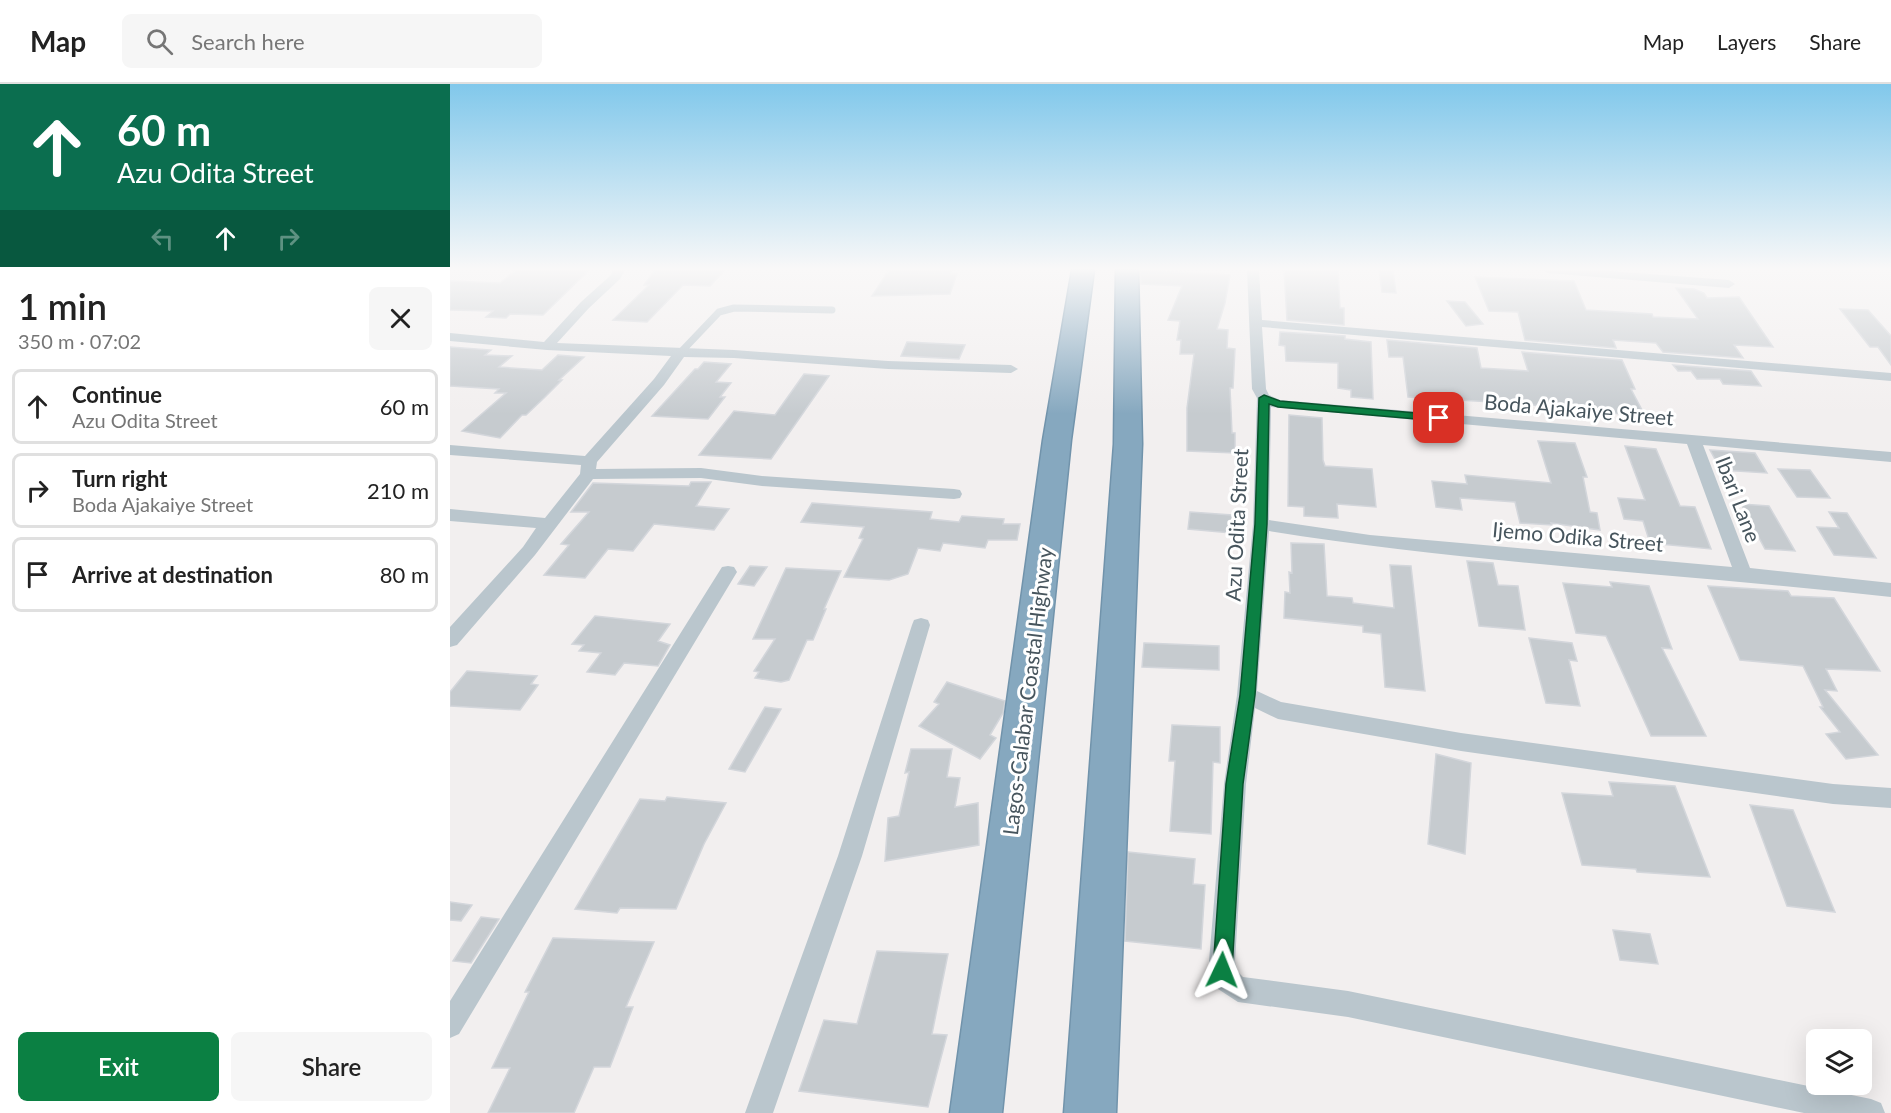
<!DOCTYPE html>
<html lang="en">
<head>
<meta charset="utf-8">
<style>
  :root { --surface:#fff; --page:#f6f6f6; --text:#222; --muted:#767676; --line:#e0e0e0; --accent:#0b8043 }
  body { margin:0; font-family:Lato,sans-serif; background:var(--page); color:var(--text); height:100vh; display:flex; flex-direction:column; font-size:22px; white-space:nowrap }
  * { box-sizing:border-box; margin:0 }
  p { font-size:20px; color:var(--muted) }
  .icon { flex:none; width:33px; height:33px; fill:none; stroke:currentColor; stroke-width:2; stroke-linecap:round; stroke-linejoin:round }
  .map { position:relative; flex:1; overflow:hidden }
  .side { display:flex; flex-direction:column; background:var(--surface); width:450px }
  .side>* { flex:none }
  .top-card { background:#0b6e4f; color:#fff; overflow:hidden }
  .fabs { position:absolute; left:1356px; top:945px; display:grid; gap:12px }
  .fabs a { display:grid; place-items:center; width:66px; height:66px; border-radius:9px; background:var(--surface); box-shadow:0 6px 24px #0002; font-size:30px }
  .pin { position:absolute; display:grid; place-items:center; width:51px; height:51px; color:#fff; margin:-26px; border-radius:12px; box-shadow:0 3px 9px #0006 }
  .me { position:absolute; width:66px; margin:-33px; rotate:2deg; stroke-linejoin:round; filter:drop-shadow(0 0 4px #0008) }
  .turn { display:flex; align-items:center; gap:21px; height:126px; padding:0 18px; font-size:27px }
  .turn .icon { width:78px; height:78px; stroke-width:2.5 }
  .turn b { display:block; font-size:42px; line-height:51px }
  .lanes { display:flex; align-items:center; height:57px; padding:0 18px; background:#0003; justify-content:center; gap:30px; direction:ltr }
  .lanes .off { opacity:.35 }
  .round { display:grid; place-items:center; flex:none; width:63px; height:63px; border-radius:9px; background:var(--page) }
  .headline { display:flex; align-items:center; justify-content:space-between; height:102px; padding:0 18px }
  h1 { font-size:36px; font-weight:600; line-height:45px }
  .cta { display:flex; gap:12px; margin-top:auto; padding:12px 18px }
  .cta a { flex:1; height:69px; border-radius:9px; background:var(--accent); color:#fff; font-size:24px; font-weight:600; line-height:69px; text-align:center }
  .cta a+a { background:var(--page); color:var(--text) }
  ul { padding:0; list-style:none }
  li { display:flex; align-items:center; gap:18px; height:75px; margin:0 12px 9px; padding:0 6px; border:3px solid var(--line); border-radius:9px }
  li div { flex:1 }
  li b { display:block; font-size:22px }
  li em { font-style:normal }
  header { display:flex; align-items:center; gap:36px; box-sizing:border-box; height:84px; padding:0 30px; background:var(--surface); border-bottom:2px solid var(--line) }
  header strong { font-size:28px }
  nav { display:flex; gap:33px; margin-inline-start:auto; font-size:21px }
  .search { width:420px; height:54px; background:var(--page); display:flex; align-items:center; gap:15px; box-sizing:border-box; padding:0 21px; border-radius:9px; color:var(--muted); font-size:22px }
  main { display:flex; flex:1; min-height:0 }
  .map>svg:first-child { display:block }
  .building { fill:#c6cbcf; stroke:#d3d6db; stroke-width:1.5 }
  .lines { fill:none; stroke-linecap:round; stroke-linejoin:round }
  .highway-casing { stroke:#7193ab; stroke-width:3 }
  .lane { stroke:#bac6cd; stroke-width:7 }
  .street { fill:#bac6cd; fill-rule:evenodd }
  .highway { fill:#86a8bf; fill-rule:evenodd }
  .route { fill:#0b8043; stroke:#07532c; stroke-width:1.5 }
  .labels { text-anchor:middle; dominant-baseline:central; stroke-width:6; stroke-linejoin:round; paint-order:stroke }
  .street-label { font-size:21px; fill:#47555d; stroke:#fff }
</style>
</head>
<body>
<header>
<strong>Map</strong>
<div class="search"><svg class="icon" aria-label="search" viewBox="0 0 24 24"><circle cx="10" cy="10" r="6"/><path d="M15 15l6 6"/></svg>Search here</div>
<nav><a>Map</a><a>Layers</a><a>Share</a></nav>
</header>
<main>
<section class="side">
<div class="top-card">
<div class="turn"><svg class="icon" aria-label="ahead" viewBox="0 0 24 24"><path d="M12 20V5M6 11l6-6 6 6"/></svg><div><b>60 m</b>Azu Odita Street</div></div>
<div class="lanes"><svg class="icon off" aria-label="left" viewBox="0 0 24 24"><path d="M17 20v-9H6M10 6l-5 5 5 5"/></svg><svg class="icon" aria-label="ahead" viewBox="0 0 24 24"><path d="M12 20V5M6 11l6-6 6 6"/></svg><svg class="icon off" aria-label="right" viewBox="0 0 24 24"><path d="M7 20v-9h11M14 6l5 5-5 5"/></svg></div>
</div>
<div class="headline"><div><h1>1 min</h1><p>350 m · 07:02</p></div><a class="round"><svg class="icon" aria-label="close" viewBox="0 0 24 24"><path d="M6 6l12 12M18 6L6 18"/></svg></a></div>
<ul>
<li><svg class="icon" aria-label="ahead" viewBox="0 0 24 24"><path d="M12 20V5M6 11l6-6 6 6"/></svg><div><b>Continue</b><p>Azu Odita Street</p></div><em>60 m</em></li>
<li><svg class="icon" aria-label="right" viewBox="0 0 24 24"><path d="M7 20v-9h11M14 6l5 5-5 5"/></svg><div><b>Turn right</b><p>Boda Ajakaiye Street</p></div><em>210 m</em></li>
<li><svg class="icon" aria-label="arrive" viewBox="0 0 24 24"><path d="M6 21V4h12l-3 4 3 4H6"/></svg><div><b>Arrive at destination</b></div><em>80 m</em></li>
</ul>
<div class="cta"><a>Exit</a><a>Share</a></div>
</section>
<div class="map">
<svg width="1441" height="1029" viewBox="0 0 1441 1029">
  <rect width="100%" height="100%" fill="#f2efef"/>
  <path class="building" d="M66 186H139L93 231 60 230 56 234 36 233 43 227 0 226V197L50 199Z
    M205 186H275L260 202 233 201 197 238 163 236 199 201H194Z
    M439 186H503L501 190H507L500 210 422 212Z
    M690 186 780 191 775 219 767 245 778 246 777 264 785 265 783 304H780L782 349H785V369L737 367V324L744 270H730L731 256H727L730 237 718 236 732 202 691 200Z
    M834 186H888L890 224H894V241L837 236Z
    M929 186H943L946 209 932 208Z
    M1025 193 1124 197 1136 226 1202 230 1203 233 1248 235 1226 204 1244 205 1254 209 1257 214 1289 213 1323 263 1284 261 1293 274 1213 268 1206 259 1163 256 1166 264 1075 256 1068 228 1039 227Z
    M997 217 1015 218 1033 240 1016 242Z
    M1390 225 1418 226 1441 252V281L1428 263H1420Z
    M830 248 895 252V255L921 258 923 315 901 313V306L888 304V279L836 277 835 262 829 261Z
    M937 256 1027 264 1031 284 1078 287 1072 268 1172 276 1185 305H1181L1192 326H1180L1182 330 1147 329 1116 327 1078 320 958 313 953 273H939Z
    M457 258 515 261 509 275 451 272Z
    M0 263 41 266 35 271 62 272 49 283 92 286 108 271 134 273 109 296H112L94 314 76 331H72L50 354 12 347 56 309H45L49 305 0 302Z
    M254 278 281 280 266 298 281 299 270 313H275L258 335 202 332 245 285H248Z
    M1223 281 1301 287 1311 302 1273 300 1270 295H1247L1241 287H1228Z
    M354 290 379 292 321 375 249 371 284 327 325 331Z
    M839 331 872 334 873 376 875 382 922 385 926 423 887 420 888 434 854 432V423L838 422Z
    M1088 357 1125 359 1137 393H1133L1140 428 1147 429 1150 446 1101 439 1102 441 1070 439 1065 418 1010 414 1012 426 986 423 982 397 1017 400 1015 391 1101 399Z
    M1175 362 1206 365 1230 422 1245 423 1261 465 1200 459 1193 437 1174 435 1168 414 1195 416Z
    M1260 366 1305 369 1317 389 1271 386Z
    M1328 385 1360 386 1380 414 1347 413Z
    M241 398H261L246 422 279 425 264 446 204 440 183 467 158 465 135 494 94 491 119 461 111 460 139 428H121L143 399 239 402Z
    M362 419 482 428 480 435 509 438 512 432 554 435 553 440H570L567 456H538L535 464 493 459 490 467 468 464 458 490 439 496 394 493 413 455 409 454 414 443 351 438Z
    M1291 420 1319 422 1345 467 1315 465Z
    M740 428 782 431 781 449 738 445Z
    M1379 428 1397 429 1426 474 1384 471 1367 443 1389 444Z
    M841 459 874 460 877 512 902 514 903 519 944 524 940 481 961 482 975 607 935 603 931 550 913 548V542L834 534 835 508 840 509 839 488 842 489Z
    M1017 477 1043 479 1048 501 1068 502 1075 546 1029 542Z
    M300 482 317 483 304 502 288 500Z
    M336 484 391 487 374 525H376L363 556H357L339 596 331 598 305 594 309 588 304 587 325 555H303Z
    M1160 498 1199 502 1222 565 1212 564 1256 652H1201L1156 552 1126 549 1113 499 1162 503Z
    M1258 502 1338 507 1341 512 1384 514 1430 587 1376 585 1387 607 1375 606 1428 671 1396 675 1376 650 1390 648 1370 623H1373L1353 582 1290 576Z
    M145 532 220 540 208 557 220 561 208 582 174 579 165 591 137 588 151 569 129 567 134 561 122 560Z
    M1079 554 1122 559 1127 577 1119 576 1130 622 1096 619Z
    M694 559 769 562V586L692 583Z
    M17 587 87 592 81 600 88 601 70 626 0 622V608Z
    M497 598 555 617 553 629 540 651 546 654 530 675 469 642 489 620 484 618Z
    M315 623 331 625 295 688 279 685Z
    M722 641 770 643V679L763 678 761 750 720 747 725 677H719Z
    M461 665H502L497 693 510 694 505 723 528 719 529 761 435 777 438 734 449 732 459 688 455 689Z
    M986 670 1021 679 1015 770 978 760Z
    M1159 698 1225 702 1260 793 1187 788 1186 785 1132 781 1112 709 1163 712Z
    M217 713 276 719 254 760 226 825 170 824 167 829 125 825 190 715 215 717Z
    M1300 721 1343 726 1385 828 1337 822Z
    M678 768 745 775 743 800 755 801 751 865 675 857Z
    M0 818 22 821 11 837 0 836Z
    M31 833 49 835 21 879 3 877Z
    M1163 846 1200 850 1208 880 1170 876Z
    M103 854 204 858 176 923H183L160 983H144L124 1029H38L60 984H42L79 908H75Z
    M427 867 498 870 482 950 497 951 478 1023 349 1007 374 936 407 940Z"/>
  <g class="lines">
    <defs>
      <path id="highway" d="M622 186H644L621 356 552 1029H500L593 356Z
        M666 186H688L692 360 666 1029H614L664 360Z"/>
    </defs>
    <use href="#highway" class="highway-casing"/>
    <path class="lane" d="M230 269 269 228 284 224 382 226"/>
    <path class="street" d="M163 186H175L170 195 139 224 107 259 284 266 438 277 561 281 568 285 561 289 438 285 284 274 234 273 214 301 147 378 146 385 251 384 312 392 504 405 510 406 512 410 510 414 504 415 312 402 251 394 143 395 85 471 7 561 0 563V543L73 463 86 444 0 437V425L95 434 130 390 131 381 0 371V361L135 372 204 295 221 272 97 266 0 257V249L94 258 131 218 161 191Z
      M797 186H809L812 236 1441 289V297L812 243 816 305 819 311 830 316 1441 368V378L1253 361 1300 484 1441 499V513C1234 490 1025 480 819 447L807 607 831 618 1011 649 1383 700 1441 704V724L1383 720 1011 667 828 635 805 624 796 700 785 877 788 888 793 893 898 907 1421 1015 1431 1019 1435 1029H1354L898 933 788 918 768 905 759 877 774 700 787 611 803 440 807 314 802 305ZM821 323 1237 360 1282 483 920 451 819 436Z
      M1092 186H1146L1279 196 1285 200 1279 204 1098 189Z
      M278 482 284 483 287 488 284 493 9 950 0 954V917L272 483Z
      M471 534 478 536 480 541 412 772 323 1029H295L388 772 462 541 464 536Z"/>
    <use href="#highway" class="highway"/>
  </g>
  <linearGradient id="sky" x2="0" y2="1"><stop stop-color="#81c8eb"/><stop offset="0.56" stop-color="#f9f8f8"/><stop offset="1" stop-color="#f9f8f8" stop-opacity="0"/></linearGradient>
  <rect width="1441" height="330" fill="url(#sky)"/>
  <path class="route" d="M814 311 830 317 989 331 995 334 989 337 828 323 819 320 817 440 805 611 793 700 782 886 779 893 772 896 766 893 763 886 776 700 790 611 805 440 809 314Z"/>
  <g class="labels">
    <g class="street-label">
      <text transform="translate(1129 325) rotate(5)">Boda Ajakaiye Street</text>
      <text transform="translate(1289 415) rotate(69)">Ibari Lane</text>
      <text transform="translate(786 441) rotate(-87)">Azu Odita Street</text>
      <text transform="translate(1128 452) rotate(5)">Ijemo Odika Street</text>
      <text transform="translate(577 607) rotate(-83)">Lagos-Calabar Coastal Highway</text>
    </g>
  </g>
</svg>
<div class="fabs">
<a><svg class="icon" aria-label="layers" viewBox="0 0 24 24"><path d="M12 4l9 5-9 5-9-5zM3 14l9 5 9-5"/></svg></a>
</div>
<div class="pin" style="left:989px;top:334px;background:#d93025"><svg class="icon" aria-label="arrive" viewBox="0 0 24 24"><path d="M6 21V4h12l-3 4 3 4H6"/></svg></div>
<svg class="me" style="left:772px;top:886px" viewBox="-20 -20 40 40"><path d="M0-17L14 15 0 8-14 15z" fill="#0b8043" stroke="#fff" stroke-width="4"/></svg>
</div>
</main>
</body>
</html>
